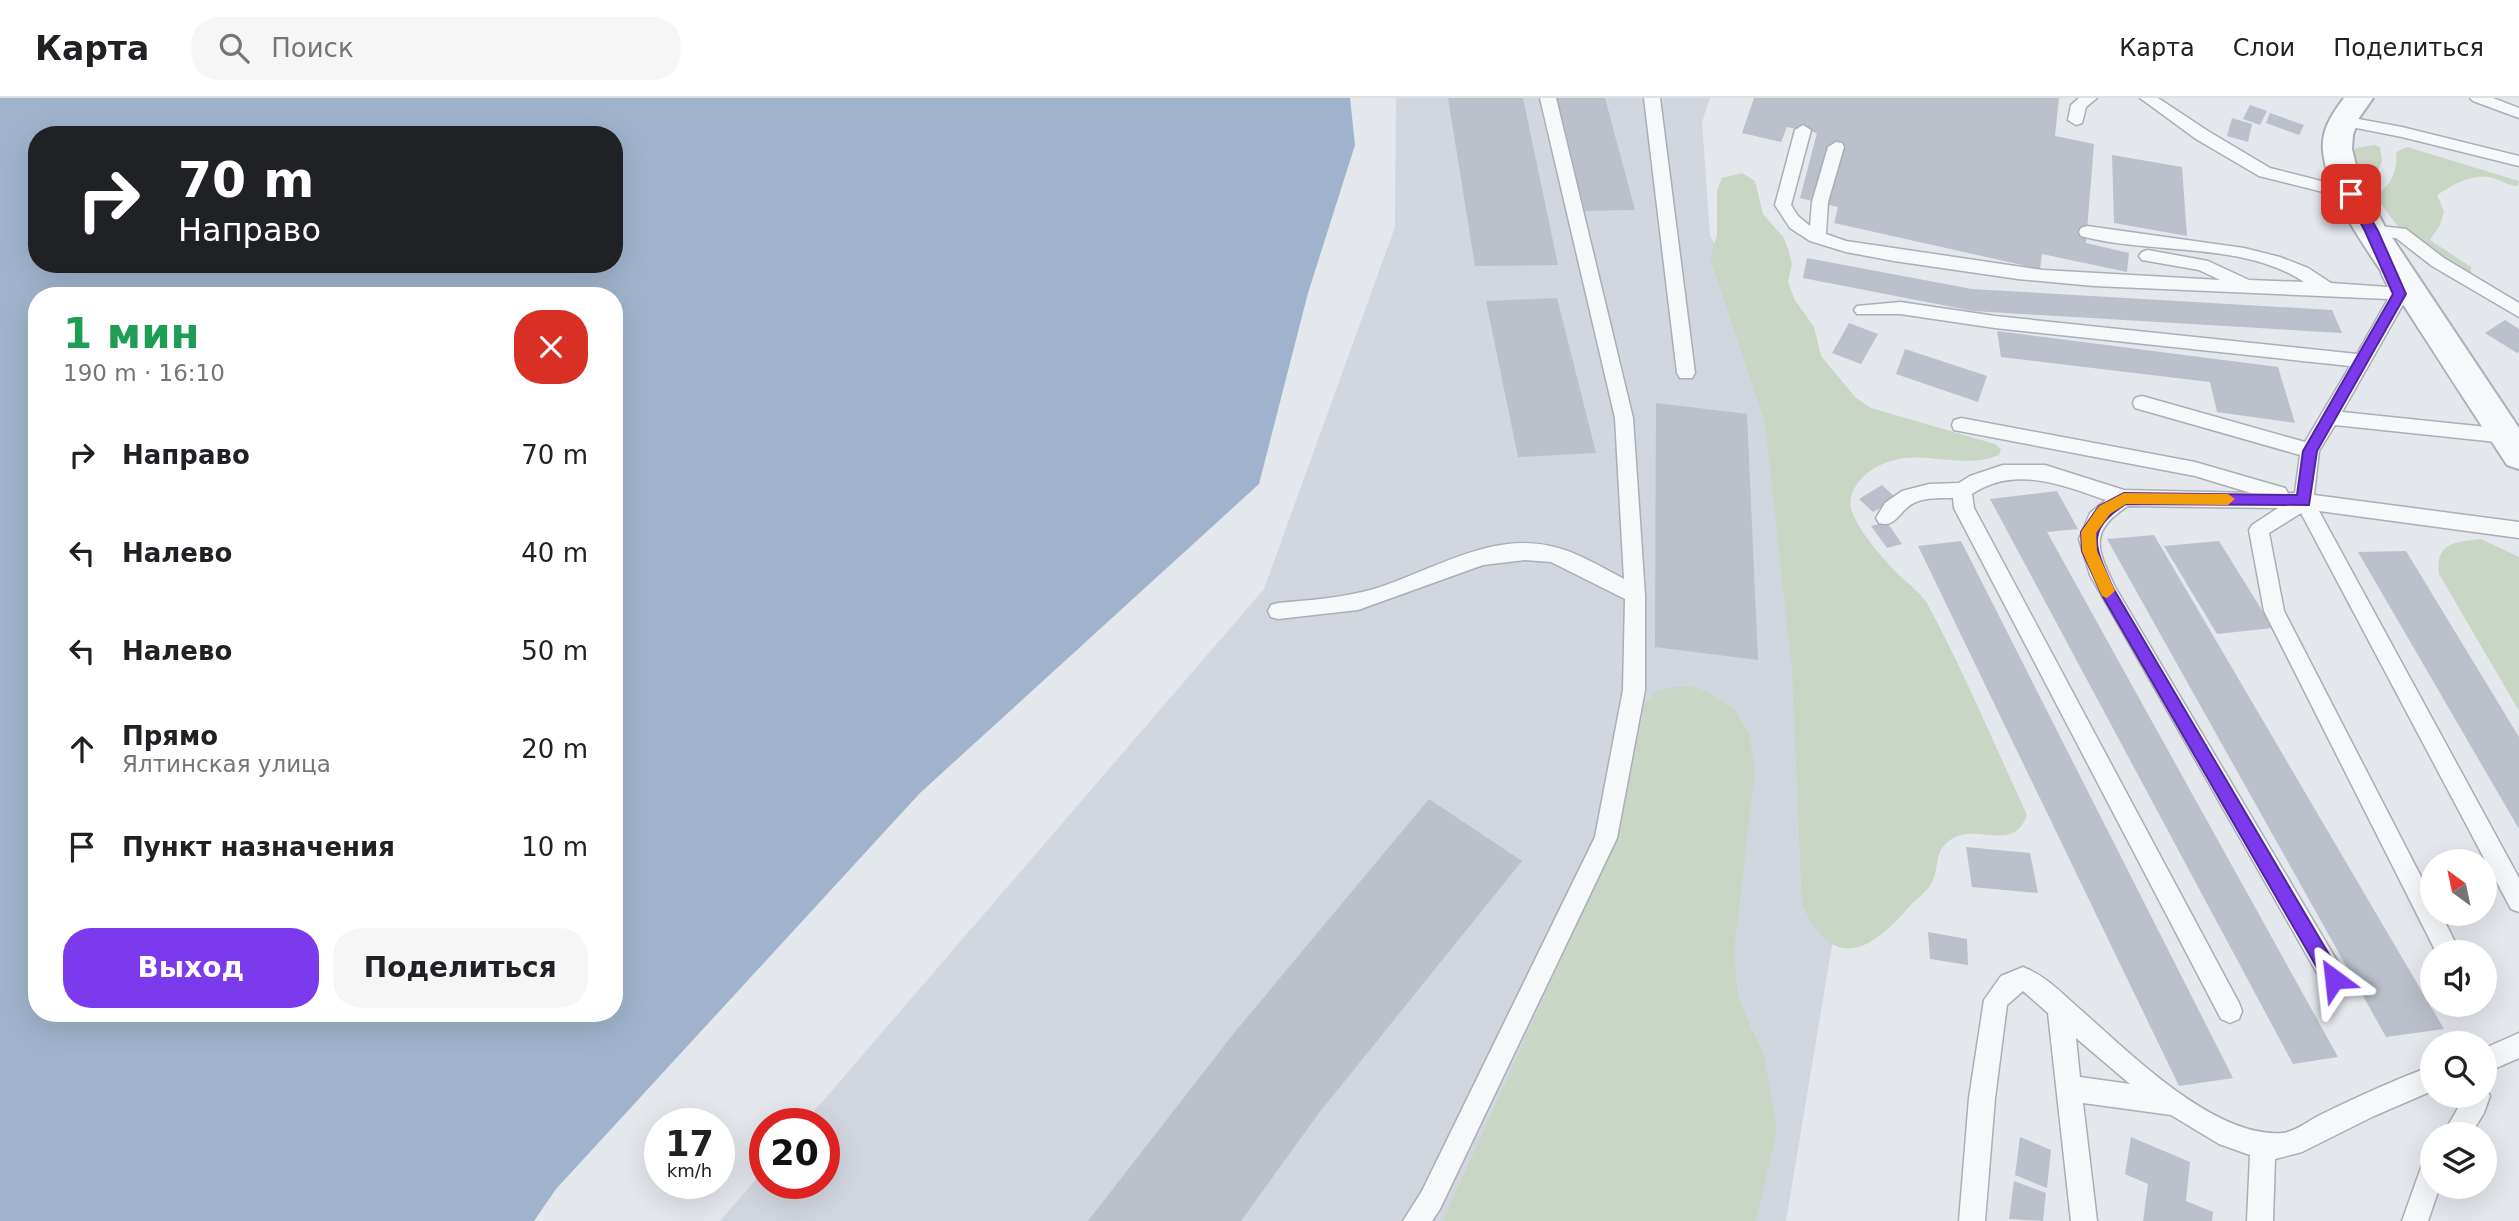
<!DOCTYPE html>
<html lang="ru">
<head>
<meta charset="utf-8">
<style>
  :root { --surface:#fff; --page:#f6f6f6; --text:#202124; --muted:#757577; --line:#e0e0e0; --accent:#7c3aed }
  body { margin:0; font-family:"DejaVu Sans",sans-serif; background:var(--page); color:var(--text); height:100vh; display:flex; flex-direction:column; font-size:26px; white-space:nowrap }
  * { box-sizing:border-box; margin:0 }
  p { font-size:23px; color:var(--muted) }
  .icon { flex:none; width:38px; height:38px; fill:none; stroke:currentColor; stroke-width:2; stroke-linecap:round; stroke-linejoin:round }
  .map { position:relative; flex:1; overflow:hidden }
  .panel { position:absolute; left:28px; top:189px; width:595px; height:735px; display:flex; flex-direction:column; background:var(--surface); border-radius:28px; box-shadow:0 7px 28px #0002 }
  .panel>* { flex:none }
  .banner { position:absolute; left:28px; top:28px; width:595px; height:147px; border-radius:28px; box-shadow:0 7px 28px #0002; background:#202124; color:#fff; overflow:hidden }
  .needle { width:46px; rotate:327deg }
  .fabs { position:absolute; left:2420px; top:751px; display:grid; gap:14px }
  .fabs a { display:grid; place-items:center; width:77px; height:77px; border-radius:50%; background:var(--surface); box-shadow:0 7px 28px #0002; font-size:35px }
  .speed { position:absolute; left:644px; top:1010px; display:flex; gap:14px; font-size:35px; font-weight:700; text-align:center }
  .speed>* { display:grid; place-content:center; width:91px; height:91px; border-radius:50%; background:var(--surface); box-shadow:0 7px 28px #0002; line-height:1 }
  .speed small { font-size:18px; font-weight:400 }
  .speed .limit { border:10px solid #d22; background:#fff; color:#111 }
  .pin { position:absolute; display:grid; place-items:center; width:60px; height:60px; color:#fff; margin:-30px; border-radius:14px; box-shadow:0 4px 10px #0006 }
  .me { position:absolute; width:77px; margin:-38px; rotate:330deg; stroke-linejoin:round; filter:drop-shadow(0 0 5px #0008) }
  .turn { display:flex; align-items:center; gap:24px; height:147px; padding:0 35px; font-size:32px }
  .turn .icon { width:91px; height:91px; stroke-width:2.5 }
  .turn b { display:block; font-size:49px; line-height:60px }
  .round { display:grid; place-items:center; flex:none; width:74px; height:74px; border-radius:28px; background:var(--page) }
  .overview { display:flex; align-items:center; justify-content:space-between; height:119px; padding:0 35px }
  h1 { font-size:42px; font-weight:700; line-height:52px; color:#1e9e55 }
  .button { display:flex; gap:14px; margin-top:auto; padding:14px 35px }
  .button a { flex:1; height:80px; border-radius:28px; background:var(--accent); color:#fff; font-size:28px; font-weight:700; line-height:80px; text-align:center }
  .button a+a { background:var(--page); color:var(--text) }
  ul { padding:0; list-style:none }
  li { display:flex; align-items:center; gap:21px; height:98px; padding:0 35px }
  li div { flex:1 }
  li b { display:block; font-size:26px }
  li em { font-style:normal }
  header { display:flex; align-items:center; gap:42px; box-sizing:border-box; height:98px; padding:0 35px; background:var(--surface); border-bottom:2px solid var(--line) }
  header strong { font-size:33px }
  nav { display:flex; gap:38px; margin-inline-start:auto; font-size:24px }
  .search { width:490px; height:63px; background:var(--page); display:flex; align-items:center; gap:18px; box-sizing:border-box; padding:0 24px; border-radius:28px; color:var(--muted); font-size:26px }
  .map>svg:first-child { display:block }
  .built { fill:#d2d6de }
  .green { fill:#c9d6c5 }
  .water { fill:#9fb4cc; fill-rule:evenodd }
  .building { fill:#bbc0ca }
  .lines { fill:none; stroke-linecap:round; stroke-linejoin:round }
  .service-casing { stroke:#a9aeb7; stroke-width:3 }
  .minor-casing { stroke:#a9aeb7; stroke-width:4 }
  .service { fill:#f7f8fa; fill-rule:evenodd }
  .minor { fill:#f7f8fa; fill-rule:evenodd }
  .route { fill:#7c3aed; stroke:#51269a; stroke-width:2 }
  .slow { fill:#f59e0b }
</style>
</head>
<body>
<header>
<strong>Карта</strong>
<div class="search"><svg class="icon" aria-label="search" viewBox="0 0 24 24"><circle cx="10" cy="10" r="6"/><path d="M15 15l6 6"/></svg>Поиск</div>
<nav><a>Карта</a><a>Слои</a><a>Поделиться</a></nav>
</header>
<div class="map">
<svg width="2519" height="1123" viewBox="0 0 2519 1123">
  <rect width="100%" height="100%" fill="#e4e7ec"/>
  <path class="built" d="M1396 0H1710L1702 24 1710 138 1754 207 1856 704 1786 1123H720L765 1071V1085H824V1026L804 1025 1264 491 1395 129Z"/>
  <path class="green" d="M2374 47 2380 49 2382 63 2374 83 2361 87 2349 58 2356 50Z
    M2407 49 2519 83 2518 88C2510 88 2504 84 2496 81 2474 73 2455 86 2437 97L2444 113 2440 127 2430 142 2471 169V175L2468 176 2402 134 2378 102 2377 97C2392 86 2398 72 2396 54Z
    M1742 75 1755 83 1763 116 1784 140 1788 151 1792 166 1788 184 1795 202 1814 229 1821 258 1855 299 1871 310 1995 346 2001 351 1999 357C1956 375 1913 343 1870 373 1858 382 1846 398 1852 414 1860 435 1884 462 1900 478 1910 487 1923 497 1929 509 1965 576 1995 648 2027 717 2013 757 1975 722 1949 743 1933 755 1940 771 1931 786 1926 795 1916 801 1909 809 1870 854 1833 875 1802 806L1792 573 1765 324 1710 160 1717 137V93L1722 80Z
    M2481 441 2519 459V613L2439 476C2435 444 2456 444 2481 441Z
    M1680 588 1699 590 1717 599 1735 612 1749 635 1755 672 1734 854 1738 899 1764 958 1777 1032 1756 1123H1443L1617 736 1645 605 1658 592Z"/>
  <path class="water" d="M0 0H1350L1355 47 1308 195 1259 386 920 695 556 1091 534 1123H0ZM37 37H614V166H37ZM37 198H614V915H37Z"/>
  <path class="building" d="M1448 0H1523L1558 167 1475 168Z
    M1557 0H1605L1635 112 1584 113Z
    M1754 0H2059L2055 38 2094 46 2086 145 2129 155 2127 174 2042 156 2040 171 1834 125 1838 109 1800 100 1817 35 1787 29 1781 44 1742 35Z
    M2250 7 2267 13 2260 27 2243 21Z
    M2270 15 2304 27 2299 37 2266 25Z
    M2232 20 2252 26 2248 44 2227 38Z
    M2112 57 2182 69 2187 138 2114 125Z
    M1807 160 1972 191 2332 212 2342 235 1973 213 1803 180Z
    M1557 200 1596 355 1518 359 1486 203Z
    M2505 222 2519 231V254L2517 255 2485 235Z
    M1849 225 1878 236 1861 266 1832 255Z
    M1997 233 2278 269 2295 325 2217 314 2210 284 2001 259Z
    M1905 251 1987 278 1978 304 1896 276Z
    M1656 305 1747 316 1758 562 1655 549Z
    M1882 387 1897 401 1873 414 1859 401Z
    M2057 393 2078 431 2047 434 2338 959 2293 966 1990 401Z
    M1887 424 1902 446 1887 450 1871 428Z
    M2154 437 2431 909 2444 931 2386 939 2107 441Z
    M1961 443 2233 980 2179 988 1918 448Z
    M2219 443 2273 530 2217 536 2164 448Z
    M2406 453 2519 639V731L2358 454Z
    M1429 701 1522 763 1319 1015 1241 1123H1088L1234 935Z
    M1966 749 2030 755 2038 795 1972 789Z
    M1928 834 1967 841 1968 867 1930 861Z
    M2020 1039 2051 1052 2047 1090 2015 1077Z
    M2131 1039 2190 1064 2186 1103 2213 1114 2212 1123H2143L2148 1086 2125 1076Z
    M2014 1083 2046 1095 2043 1123 2009 1121Z"/>
  <g class="lines">
    <defs>
      <path id="service" d="M1540 0H1556L1633 320 1645 497V592L1617 740 1440 1111 1432 1123H1403L1422 1093 1595 739 1623 592 1625 501 1551 464 1525 462 1483 467 1358 512 1278 521 1271 519 1268 513 1271 507 1278 505C1310 502 1343 500 1374 491 1430 474 1489 434 1550 448 1576 453 1601 469 1624 481L1615 320Z
        M1644 0H1660L1695 275 1692 280H1680L1677 275Z
        M2079 0H2097L2086 9 2082 25 2076 27 2068 22 2071 7Z
        M2140 0H2158L2208 33 2270 70 2357 92 2359 96 2351 101 2259 78 2196 41Z
        M2470 0H2493L2519 10V20L2473 3Z
        M2342 18 2402 29 2519 58V68L2402 39 2336 26 2334 23Z
        M1803 27 1811 32 1791 107 1798 118 1810 128 1812 104 1828 49 1836 44 1842 45 1844 49 1828 104 1826 136 1846 143 2043 172 2220 182 2199 172 2142 162 2139 158 2142 154 2148 152 2208 163 2249 182 2304 184C2243 143 2151 157 2081 138L2079 134 2081 130 2087 128 2244 150 2280 159 2308 170 2331 185 2388 189 2381 175 2384 171H2396L2409 196 2342 314 2506 331 2513 333 2515 338 2513 343 2506 345 2335 327 2319 353 2314 397 2519 424V440L2319 413 2519 780V814L2511 811 2301 415 2269 435 2284 513 2432 800V816H2441L2460 854H2436L2264 513 2249 432 2252 427 2278 410 2128 408C2088 434 2097 451 2115 489L2343 873 2346 881 2343 889 2334 893 2325 889 2090 477 2079 441 2090 415 2106 402C2062 387 2015 367 1972 396L1974 410 2239 905 2242 913 2239 921 2230 925 2221 921 1954 410 1953 400C1941 400 1926 399 1914 405 1900 411 1896 431 1879 425L1876 420 1885 405 1902 393 1929 386 1959 385 1970 378 2003 367H2045L2124 392 2251 395 2195 378 1954 332 1952 327 1954 322 1961 320 2195 364 2278 388 2285 390 2288 395H2295L2300 357 2135 310 2133 305 2135 300 2142 298 2305 344 2350 268 1995 230 1900 216H1857L1854 212 1857 208 1900 204 1995 218 2357 256 2388 201 2094 188 2018 181 1894 163 1846 154 1810 143 1790 130 1775 107 1795 32Z
        M2372 127 2406 131 2444 160 2519 205V219L2432 168 2396 140 2383 139 2382 146H2370L2364 133Z
        M2023 869C2048 879 2062 896 2082 913 2130 955 2214 1040 2282 1035 2295 1034 2308 1023 2320 1017 2357 999 2394 982 2432 968V993L2374 1018 2302 1054 2275 1061 2273 1123H2247L2250 1057 2219 1046 2171 1017 2083 1005 2097 1123H2071L2048 915 2023 893 2007 907 1995 1000 1985 1123H1959L1969 1000 1984 902 2001 878ZM2076 940 2130 986 2080 979Z
        M2519 935V960L2485 975V950Z
        M2485 989 2490 998 2484 1015 2471 1036H2443L2465 998H2485Z
        M2432 1060V1088H2440L2428 1123H2402L2423 1064Z"/>
      <path id="minor" d="M2344 0H2373L2359 20 2353 37 2352 51 2359 80 2385 129 2519 330V371L2507 367C2471 312 2435 256 2399 200 2373 159 2328 103 2323 53 2321 32 2332 16 2344 0Z"/>
    </defs>
    <use href="#service" class="service-casing"/>
    <use href="#minor" class="minor-casing"/>
    <use href="#service" class="service"/>
    <use href="#minor" class="minor"/>
  </g>
  <path class="route" d="M2351 92 2355 93 2378 133 2406 196 2317 353 2309 407 2126 406C2083 432 2096 451 2113 490L2340 875 2343 881 2340 887 2334 890 2327 887 2102 497 2082 453 2081 434 2099 408 2124 395 2297 397 2303 353 2393 196 2365 133 2345 96Z"/>
  <path class="slow" d="M2124 395 2228 396 2235 401 2228 407 2126 406 2110 416 2096 435 2097 453 2115 493 2107 500 2102 498 2082 453 2081 434 2099 408Z"/>
</svg>
<div class="fabs">
<a><svg class="needle" viewBox="-14 -14 28 28"><path d="M0-13l5 13h-10z" fill="#e53935"/><path d="M0 13l5-13h-10z" fill="#757577"/></svg></a>
<a><svg class="icon" aria-label="sound" viewBox="0 0 24 24"><path d="M4 9h4l5-4v14l-5-4H4zM17 9q2 3 0 6"/></svg></a>
<a><svg class="icon" aria-label="search" viewBox="0 0 24 24"><circle cx="10" cy="10" r="6"/><path d="M15 15l6 6"/></svg></a>
<a><svg class="icon" aria-label="layers" viewBox="0 0 24 24"><path d="M12 4l9 5-9 5-9-5zM3 14l9 5 9-5"/></svg></a>
</div>
<div class="speed"><div>17<small>km/h</small></div><div class="limit">20</div></div>
<div class="pin" style="left:2351px;top:96px;background:#d93025"><svg class="icon" aria-label="arrive" viewBox="0 0 24 24"><path d="M6 21V4h12l-3 4 3 4H6"/></svg></div>
<svg class="me" style="left:2334px;top:881px" viewBox="-20 -20 40 40"><path d="M0-17L14 15 0 8-14 15z" fill="#7c3aed" stroke="#fff" stroke-width="4"/></svg>
<div class="banner">
<div class="turn"><svg class="icon" aria-label="right" viewBox="0 0 24 24"><path d="M7 20v-9h11M14 6l5 5-5 5"/></svg><div><b>70 m</b>Направо</div></div>
</div>
<section class="panel">
<div class="overview"><div><h1>1 мин</h1><p>190 m · 16:10</p></div><a class="round" style="background:#d93025;color:#fff"><svg class="icon" aria-label="close" viewBox="0 0 24 24"><path d="M6 6l12 12M18 6L6 18"/></svg></a></div>
<ul>
<li><svg class="icon" aria-label="right" viewBox="0 0 24 24"><path d="M7 20v-9h11M14 6l5 5-5 5"/></svg><div><b>Направо</b></div><em>70 m</em></li>
<li><svg class="icon" aria-label="left" viewBox="0 0 24 24"><path d="M17 20v-9H6M10 6l-5 5 5 5"/></svg><div><b>Налево</b></div><em>40 m</em></li>
<li><svg class="icon" aria-label="left" viewBox="0 0 24 24"><path d="M17 20v-9H6M10 6l-5 5 5 5"/></svg><div><b>Налево</b></div><em>50 m</em></li>
<li><svg class="icon" aria-label="ahead" viewBox="0 0 24 24"><path d="M12 20V5M6 11l6-6 6 6"/></svg><div><b>Прямо</b><p>Ялтинская улица</p></div><em>20 m</em></li>
<li><svg class="icon" aria-label="arrive" viewBox="0 0 24 24"><path d="M6 21V4h12l-3 4 3 4H6"/></svg><div><b>Пункт назначения</b></div><em>10 m</em></li>
</ul>
<div class="button"><a>Выход</a><a>Поделиться</a></div>
</section>
</div>
</body>
</html>
